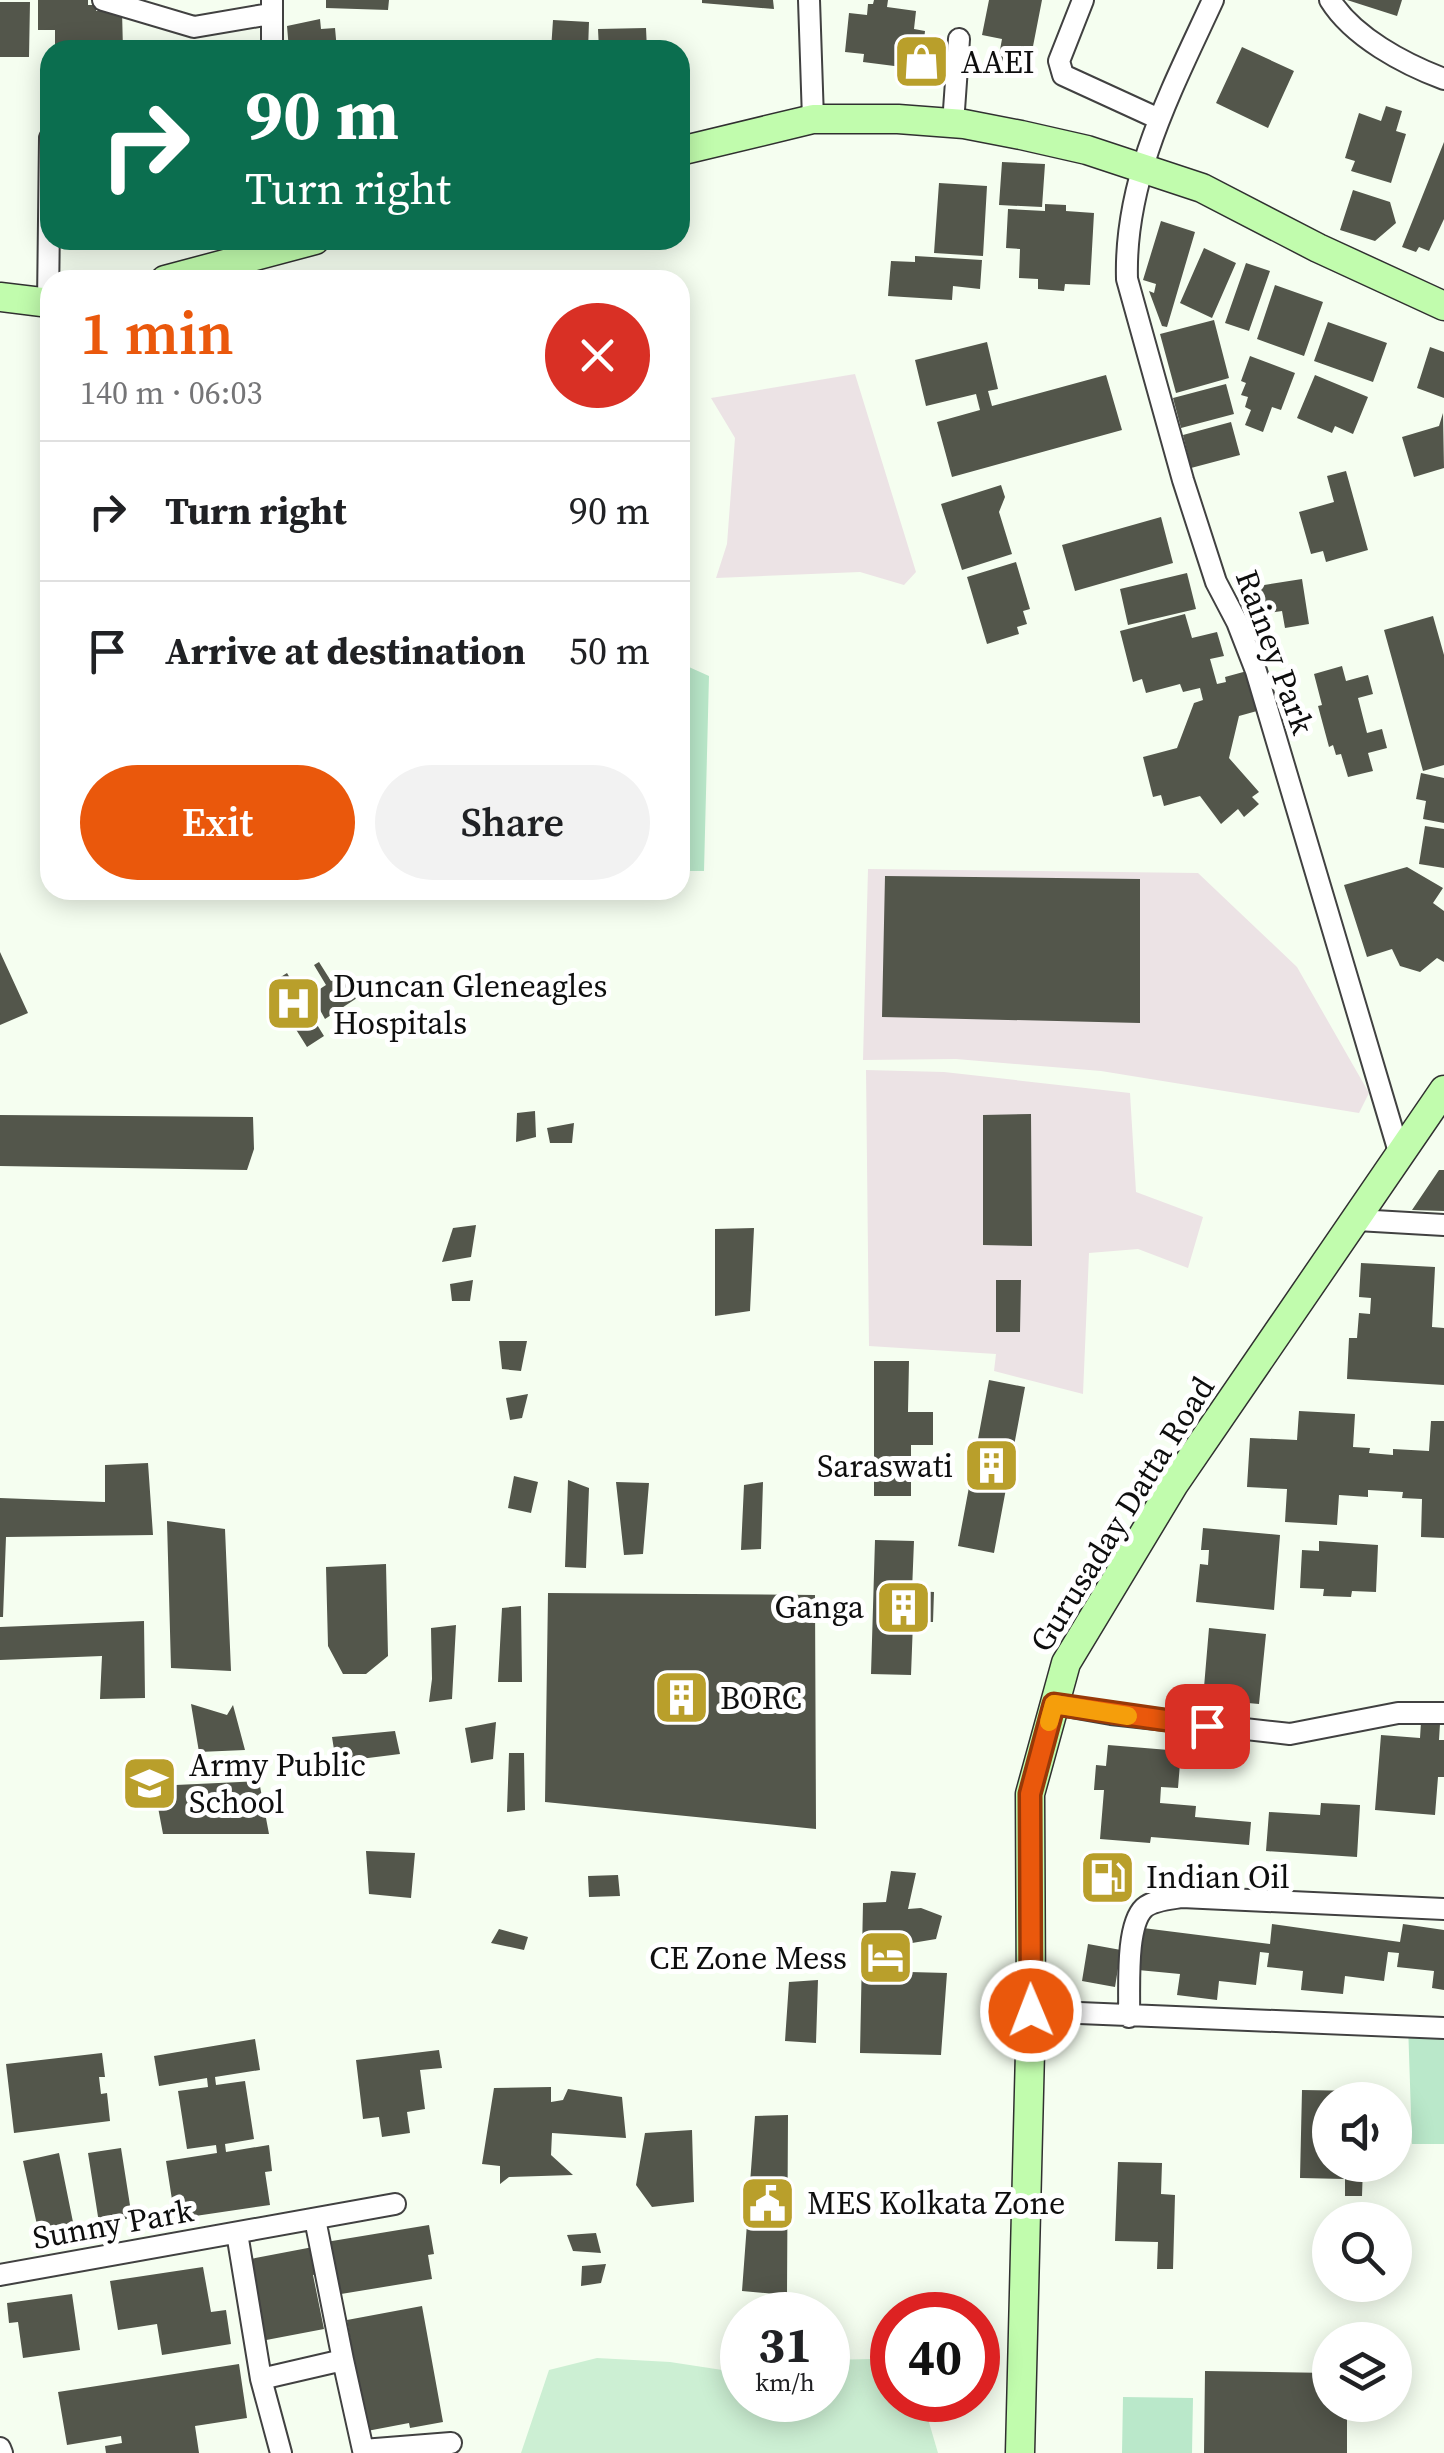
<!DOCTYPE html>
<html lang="en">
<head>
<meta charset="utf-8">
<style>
  :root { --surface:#fff; --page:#f2f2f2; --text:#202124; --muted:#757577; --line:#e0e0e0; --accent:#ea580c }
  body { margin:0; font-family:"Source Serif 4",serif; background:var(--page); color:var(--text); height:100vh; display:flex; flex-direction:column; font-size:38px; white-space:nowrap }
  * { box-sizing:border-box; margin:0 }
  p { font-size:32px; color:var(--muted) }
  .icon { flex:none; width:55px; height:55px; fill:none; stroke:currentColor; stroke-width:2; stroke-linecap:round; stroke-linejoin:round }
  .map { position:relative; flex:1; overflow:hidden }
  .panel { position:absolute; left:40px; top:270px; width:650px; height:630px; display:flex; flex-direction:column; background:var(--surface); border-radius:30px; box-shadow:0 5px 25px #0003 }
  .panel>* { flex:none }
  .guide { position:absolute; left:40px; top:40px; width:650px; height:210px; border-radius:30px; box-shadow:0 5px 25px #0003; background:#0b6e4f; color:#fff; overflow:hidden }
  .fabs { position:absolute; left:1312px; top:2082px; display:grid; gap:20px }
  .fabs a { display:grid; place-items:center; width:100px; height:100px; border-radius:50%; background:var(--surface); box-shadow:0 5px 25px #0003; font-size:50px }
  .speed { position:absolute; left:720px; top:2292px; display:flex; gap:20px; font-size:50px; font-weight:700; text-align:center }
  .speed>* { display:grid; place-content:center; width:130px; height:130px; border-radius:50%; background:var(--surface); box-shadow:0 5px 25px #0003; line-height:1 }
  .speed small { font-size:25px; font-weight:400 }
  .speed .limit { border:15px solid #d22; background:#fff; color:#111 }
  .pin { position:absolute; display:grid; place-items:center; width:85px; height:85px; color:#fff; margin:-42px; border-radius:20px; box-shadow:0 5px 15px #0006 }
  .me { position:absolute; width:110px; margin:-55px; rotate:359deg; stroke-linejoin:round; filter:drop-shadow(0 0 8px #0008) }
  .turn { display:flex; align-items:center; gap:35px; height:210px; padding:0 40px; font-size:45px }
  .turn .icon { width:130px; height:130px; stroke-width:2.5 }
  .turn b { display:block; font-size:70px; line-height:85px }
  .round { display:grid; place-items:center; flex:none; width:105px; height:105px; border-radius:52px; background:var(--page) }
  .summary { display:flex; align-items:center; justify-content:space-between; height:170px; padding:0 40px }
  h1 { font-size:60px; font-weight:600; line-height:75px; color:var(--accent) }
  .button { display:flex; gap:20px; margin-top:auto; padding:20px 40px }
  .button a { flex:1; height:115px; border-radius:60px; background:var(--accent); color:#fff; font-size:40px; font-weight:600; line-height:115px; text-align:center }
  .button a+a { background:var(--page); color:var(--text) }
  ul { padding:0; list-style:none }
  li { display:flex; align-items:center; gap:30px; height:140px; padding:0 40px; border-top:2px solid var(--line) }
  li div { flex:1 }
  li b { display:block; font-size:38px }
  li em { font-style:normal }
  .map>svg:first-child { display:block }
  .industrial { fill:#ece3e5 }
  .green { fill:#bae8ca }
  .pitch { fill:#ccefd3 }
  .building { fill:#53564b }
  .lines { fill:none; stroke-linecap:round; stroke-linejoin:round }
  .street-casing { stroke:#414141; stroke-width:24 }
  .secondary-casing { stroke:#303030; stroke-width:31 }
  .street { stroke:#fff; stroke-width:20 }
  .secondary { stroke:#c1fcad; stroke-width:28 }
  .route-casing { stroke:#983908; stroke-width:25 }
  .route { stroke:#ea580c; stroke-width:18 }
  .slow { stroke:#f59e0b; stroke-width:18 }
  .labels { text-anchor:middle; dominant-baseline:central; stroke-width:10; stroke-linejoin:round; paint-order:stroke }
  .poi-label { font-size:32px; fill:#0e0e0e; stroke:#fff; text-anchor:start }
  .street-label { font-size:32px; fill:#0e0e0e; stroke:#fff }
</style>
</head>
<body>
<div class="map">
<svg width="1444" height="2453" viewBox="0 0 1444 2453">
  <rect width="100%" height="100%" fill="#f5fef0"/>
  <path class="industrial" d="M855 374 916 572 904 585 860 572 716 578 727 544 735 438 711 398Z
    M868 869 1198 873 1297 967 1369 1093 1359 1113 1101 1071 956 1059 863 1060Z
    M866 1070 944 1072 1130 1093 1136 1192 1203 1217 1188 1268 1138 1249 1089 1253 1083 1394 994 1371 996 1354 869 1346Z"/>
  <path class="green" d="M680 663 709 676 704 871H680Z
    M1444 2020V2144H1412L1408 2024Z
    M1123 2397 1193 2398 1192 2453H1122Z"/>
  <path class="pitch" d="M597 2358 670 2362 742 2373V2400H828V2360L871 2359 892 2375V2400H913L928 2419 938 2453H521L549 2370Z"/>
  <path class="building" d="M38 0H88V5H96V11H122L123 50H55V30H38Z
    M326 0H389L388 10 326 8Z
    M702 0H773L774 9 702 3Z
    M874 0H888L887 7 916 11 914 29 925 31 923 50 912 49 910 68 863 62 864 54 845 52 849 13 867 15 868 4H873Z
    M989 0H1042L1028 72 997 66 1002 39 982 35Z
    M1347 0H1402L1397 16Z
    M0 2H30L29 57H0Z
    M320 19 321 29 335 28 337 50H289L287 26Z
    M553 20 589 22 588 50H551Z
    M646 28 647 50H599L598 29Z
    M1242 47 1294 71 1268 128 1216 103Z
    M1386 106 1402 111 1396 131 1406 134 1391 183 1351 171 1355 161 1345 158 1359 113 1381 121Z
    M1444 142V219L1429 251 1419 247 1416 252 1402 247Z
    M1002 162 1045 164 1042 207 999 205Z
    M939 183 987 186 983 256 934 253Z
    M1353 190 1390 202 1396 223 1375 241 1340 230Z
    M1045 204 1066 205V211L1094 213 1090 285 1065 284 1064 291 1038 289V279L1019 278 1020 249 1006 248 1008 209 1045 211Z
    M1161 221 1195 232 1167 327 1162 326 1149 291 1154 293 1156 284 1143 280Z
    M1204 248 1236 263 1212 318 1180 303Z
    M915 256 982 260 980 289 953 286 952 300 888 296 891 261 915 262Z
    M1246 263 1270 271 1249 331 1225 323Z
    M1275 285 1323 302 1304 356 1257 339Z
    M1214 320 1229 378 1176 393 1160 334Z
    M1328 322 1387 343 1373 382 1314 361Z
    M987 342 998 389 988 391 992 406 1106 375 1122 430 952 477 937 422 980 410 976 394 926 406 915 360Z
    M1430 347 1444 352V398L1417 388Z
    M1250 356 1295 373 1281 410 1272 407 1263 432 1245 425 1251 410 1245 407 1248 397 1241 395 1246 383 1241 381Z
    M1315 375 1368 397 1353 434 1335 426 1332 433 1297 418Z
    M1226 384 1234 414 1181 428 1173 398Z
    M1443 413 1444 468 1414 477 1402 437 1439 426Z
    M1231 422 1240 455 1191 468 1183 435Z
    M1346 471 1368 550 1326 562 1323 551 1311 554 1299 512 1334 502 1327 476Z
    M1001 485 1005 497 999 512 1012 554 962 570 941 504Z
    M1161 517 1173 563 1075 591 1062 545Z
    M1016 562 1030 609 1023 611 1027 624 1017 627 1019 634 987 644 967 577Z
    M1187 573 1196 609 1128 625 1120 589Z
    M1302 579 1309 624 1285 628 1282 611 1262 614 1258 586Z
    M1185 614 1192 638 1217 632 1224 656 1210 659 1217 684 1226 682 1225 677 1247 671 1257 711 1239 716 1229 758 1259 792 1252 797 1259 804 1244 817 1238 809 1221 824 1200 796 1164 806 1161 795 1153 797 1143 757 1177 748 1194 703 1203 700 1200 688 1183 692 1180 684 1146 693 1142 679 1133 682 1120 631Z
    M1433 616 1444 655V765L1423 771 1384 630Z
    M1342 666 1346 681 1368 675 1373 694 1358 698 1367 733 1382 729 1387 748 1368 753 1373 771 1348 777 1341 754 1336 755 1333 745 1329 747 1318 706 1322 705 1314 674Z
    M1421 773 1444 778V823L1423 819 1426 801 1416 799Z
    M1425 826 1444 829V868L1419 864Z
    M1407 867 1443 888 1433 903 1444 911V962L1437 958 1420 972 1400 966 1392 949 1367 957 1344 885Z
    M885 876 1140 879V1023L882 1017Z
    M0 952 28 1013 0 1025Z
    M319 962 331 981 345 972 360 996 325 1019 320 1010 311 1015 324 1036 307 1047 268 985 287 973 303 1000 326 985 314 965Z
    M535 1111 536 1137 516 1142 517 1113Z
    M1031 1114 1032 1246 983 1245V1115Z
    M0 1115 253 1117 254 1149 247 1170 0 1166Z
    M574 1123 572 1143H550L547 1128Z
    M1439 1170H1444V1211L1412 1210Z
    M476 1225 471 1257 442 1262 453 1228Z
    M754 1228 750 1311 715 1316V1229Z
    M1361 1263 1435 1267 1432 1327 1444 1328V1385L1347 1379 1349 1338H1357L1359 1313 1370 1314 1371 1298 1359 1297Z
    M473 1280 470 1301H452L450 1284Z
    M996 1280H1021L1020 1332H996Z
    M499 1341H527L521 1371 502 1369Z
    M874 1361H909L908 1412H933V1445H911V1496H874Z
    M989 1380 1025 1387 994 1553 958 1546Z
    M528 1394 522 1418 510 1420 506 1398Z
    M1299 1411 1355 1414 1353 1447 1370 1448 1369 1453 1393 1455V1449L1429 1451 1431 1421H1444V1538L1421 1537 1422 1499 1402 1498 1403 1492 1368 1490V1497L1339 1495 1337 1525 1285 1522 1287 1489 1247 1487 1250 1438 1297 1440Z
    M148 1463 153 1535 6 1537 3 1617H0V1498L105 1502V1465Z
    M514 1476 538 1482 531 1513 508 1508Z
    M568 1480 589 1488 586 1568 565 1567Z
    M616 1482 649 1483 643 1554 624 1555Z
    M763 1482 761 1549 741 1550 744 1485Z
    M167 1521 225 1529 231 1671 171 1668Z
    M1203 1528 1280 1535 1274 1610 1196 1602 1200 1564 1208 1565 1209 1550H1201Z
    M875 1540 914 1541 912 1591 934 1592 933 1622H913L911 1675 871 1674Z
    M1319 1541 1378 1545 1376 1592 1352 1591 1351 1597 1323 1596 1324 1589 1300 1588 1302 1550 1319 1551Z
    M386 1564 388 1656 366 1674H343L328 1646 326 1567Z
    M548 1593 815 1595 816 1829 545 1802Z
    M521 1606 522 1682H498L502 1608Z
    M144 1621 145 1698 100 1699 102 1656 0 1660V1627Z
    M456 1625 452 1699 429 1702 432 1679 431 1628Z
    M1209 1628 1266 1634 1259 1704 1203 1699Z
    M191 1704 227 1715 233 1705 245 1750 199 1752Z
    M496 1722 493 1759 471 1763 465 1728Z
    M1421 1722 1440 1724 1439 1740H1444V1777H1438L1435 1815 1375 1810 1381 1735 1420 1738Z
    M395 1731 400 1754 336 1762 332 1737Z
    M1108 1745 1181 1751 1178 1788 1161 1787 1160 1803 1196 1806 1195 1817 1251 1822 1249 1845 1151 1837 1150 1843 1100 1839 1104 1790H1094L1096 1765 1106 1766Z
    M509 1753H524L525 1810 507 1812Z
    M259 1781 269 1834H163L154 1786Z
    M1321 1803 1360 1805 1357 1857 1266 1851 1269 1812 1320 1815Z
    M366 1851 415 1853 411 1898 369 1894Z
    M891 1871 916 1873 908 1909 921 1908 942 1916 936 1939 912 1943 910 1972 947 1973 941 2055 860 2053 863 1903 886 1902Z
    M618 1875 620 1896 589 1897 588 1876Z
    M1272 1924 1400 1942 1403 1924 1444 1930V1990L1432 1988 1434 1971 1397 1967 1399 1953 1388 1952 1384 1981 1345 1976 1343 1994 1301 1990 1303 1971 1267 1967 1269 1953 1260 1952 1256 1985 1219 1981 1217 2000 1177 1995 1180 1974 1138 1970 1136 1948H1141L1143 1928 1270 1944Z
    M499 1929 528 1937 524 1950 491 1943Z
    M1088 1944 1121 1950 1115 1987 1082 1981Z
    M818 1980 816 2043 785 2041 789 1982Z
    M255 2039 260 2070 215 2077 216 2085 245 2081 254 2139 225 2144 226 2152 269 2145 272 2171 265 2172 270 2205 175 2219 166 2161 217 2153 216 2145 187 2149 178 2091 208 2087 207 2078 159 2086 154 2056Z
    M439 2050 442 2068 420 2070 425 2109 407 2112 410 2133 382 2137 379 2117 363 2119 356 2060Z
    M102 2053 105 2077H99L101 2094 107 2093 110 2121 14 2133 6 2064Z
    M551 2087V2102L563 2100 568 2089 622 2097 626 2138 552 2133 551 2155 573 2175 509 2177 500 2184V2166L482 2164 494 2088Z
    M1302 2090 1364 2091V2100H1330V2165H1363L1362 2196H1345V2179L1300 2178Z
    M788 2115 787 2295 742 2291 755 2116Z
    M692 2130 694 2202 652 2207 636 2185 645 2133Z
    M121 2148 132 2218 99 2223 88 2153Z
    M59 2153 74 2227 39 2234 23 2161Z
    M1118 2162 1162 2163 1161 2194 1175 2195 1173 2269H1157L1158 2242 1115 2241Z
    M429 2225 434 2254 428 2255 432 2279 335 2295 326 2242Z
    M596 2233 601 2253 573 2251 567 2235Z
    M313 2247 318 2274 313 2275 324 2329 261 2341 245 2260Z
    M606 2264 601 2283 581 2286 582 2266Z
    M203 2267 211 2312 226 2310 231 2344 162 2355 157 2324 118 2330 110 2281Z
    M72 2294 80 2350 23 2358 18 2322 9 2323 7 2303Z
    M422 2306 443 2422 410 2428 409 2423 367 2431 347 2320Z
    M239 2364 247 2418 195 2426 199 2453H106L105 2446 122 2443 121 2436 67 2445 58 2392Z
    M1205 2371 1330 2373V2405H1347V2453H1204Z"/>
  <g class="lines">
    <defs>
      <path id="street" d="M103 0 194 27 270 14
        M272 0V50
        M809 0 813 119
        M1083 0 1059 61 1063 75 1159 119
        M1213 0C1172 89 1124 178 1127 279L1183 480 1216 582 1237 622 1256 671 1399 1152
        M1330 0C1353 37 1404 64 1444 79
        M953 124 959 39
        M48 303 50 138
        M1357 1220 1444 1225
        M1054 1704 1111 1714 1290 1734 1398 1713H1444
        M1031 2011 1444 2028
        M1129 2017C1130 1991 1125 1926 1144 1908 1153 1900 1170 1899 1182 1897L1444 1909
        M315 2219 343 2360
        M237 2233 261 2379 343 2360 363 2450 451 2443
        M0 2275 395 2204
        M261 2379 281 2453
        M0 2448 2 2453"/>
      <path id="secondary" d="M680 151 813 119H898L964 124 1021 135 1087 150 1202 188 1318 248 1444 306
        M165 280 315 240
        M0 297 50 303
        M1020 2453 1031 2011 1030 1794 1066 1663 1174 1484 1444 1090"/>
    </defs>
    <use href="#street" class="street-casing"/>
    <use href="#secondary" class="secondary-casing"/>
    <use href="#street" class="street"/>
    <use href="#secondary" class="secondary"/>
  </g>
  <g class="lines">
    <defs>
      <path id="route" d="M1031 2011 1030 1794 1054 1704 1207 1726"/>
    </defs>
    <use href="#route" class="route-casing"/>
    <use href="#route" class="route"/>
    <path class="slow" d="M1049 1722 1054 1704 1128 1716"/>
  </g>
  <defs>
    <symbol id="shop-square" viewBox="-11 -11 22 22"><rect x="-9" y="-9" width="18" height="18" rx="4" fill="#b99f2b" stroke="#fff"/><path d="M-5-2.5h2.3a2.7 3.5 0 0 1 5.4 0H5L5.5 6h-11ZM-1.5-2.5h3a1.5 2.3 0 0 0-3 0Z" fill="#fff"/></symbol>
    <symbol id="hospital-square" viewBox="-11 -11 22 22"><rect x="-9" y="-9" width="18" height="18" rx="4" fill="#b99f2b" stroke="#fff"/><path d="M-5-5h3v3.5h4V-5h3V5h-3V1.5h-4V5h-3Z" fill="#fff"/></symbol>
    <symbol id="building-square" viewBox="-11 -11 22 22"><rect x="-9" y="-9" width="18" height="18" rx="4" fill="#b99f2b" stroke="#fff"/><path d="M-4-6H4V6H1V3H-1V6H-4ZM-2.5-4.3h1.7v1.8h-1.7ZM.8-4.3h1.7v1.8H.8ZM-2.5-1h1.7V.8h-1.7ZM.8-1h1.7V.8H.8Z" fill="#fff"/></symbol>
    <symbol id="school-square" viewBox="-11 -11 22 22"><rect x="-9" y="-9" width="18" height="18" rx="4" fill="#b99f2b" stroke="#fff"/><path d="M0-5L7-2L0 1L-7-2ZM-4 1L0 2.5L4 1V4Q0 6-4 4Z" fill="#fff"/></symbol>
    <symbol id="fuel-square" viewBox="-11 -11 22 22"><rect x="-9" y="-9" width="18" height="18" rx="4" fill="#b99f2b" stroke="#fff"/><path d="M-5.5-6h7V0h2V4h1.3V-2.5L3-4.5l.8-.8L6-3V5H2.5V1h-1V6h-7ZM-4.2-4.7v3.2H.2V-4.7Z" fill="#fff"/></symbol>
    <symbol id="hotel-square" viewBox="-11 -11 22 22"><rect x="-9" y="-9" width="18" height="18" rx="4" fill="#b99f2b" stroke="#fff"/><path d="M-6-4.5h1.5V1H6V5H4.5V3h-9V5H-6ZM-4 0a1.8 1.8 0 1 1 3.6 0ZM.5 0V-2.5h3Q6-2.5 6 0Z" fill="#fff"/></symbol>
    <symbol id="civic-square" viewBox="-11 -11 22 22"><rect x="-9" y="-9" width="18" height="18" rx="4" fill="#b99f2b" stroke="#fff"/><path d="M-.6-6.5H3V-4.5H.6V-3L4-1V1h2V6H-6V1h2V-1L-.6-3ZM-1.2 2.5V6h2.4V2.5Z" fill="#fff"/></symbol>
  </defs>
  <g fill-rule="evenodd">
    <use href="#shop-square" x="890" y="30" width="63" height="63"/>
    <use href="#hospital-square" x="262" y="972" width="63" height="63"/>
    <use href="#building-square" x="960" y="1434" width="63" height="63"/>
    <use href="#building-square" x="872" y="1576" width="63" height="63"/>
    <use href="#building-square" x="650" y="1666" width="63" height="63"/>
    <use href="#school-square" x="118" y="1752" width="63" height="63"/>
    <use href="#fuel-square" x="1076" y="1846" width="63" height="63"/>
    <use href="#hotel-square" x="854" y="1926" width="63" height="63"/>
    <use href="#civic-square" x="736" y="2172" width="63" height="63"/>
  </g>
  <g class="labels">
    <g class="poi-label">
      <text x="961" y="62">AAEI</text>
      <text x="333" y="986">Duncan Gleneagles<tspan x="333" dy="37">Hospitals</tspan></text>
      <text x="953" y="1466" text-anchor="end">Saraswati</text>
      <text x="864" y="1607" text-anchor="end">Ganga</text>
      <text x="720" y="1698">BORC</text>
      <text x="189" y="1765">Army Public<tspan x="189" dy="37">School</tspan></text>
      <text x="1146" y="1877">Indian Oil</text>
      <text x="847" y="1958" text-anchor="end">CE Zone Mess</text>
      <text x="807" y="2203">MES Kolkata Zone</text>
    </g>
    <g class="street-label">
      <text transform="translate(1275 652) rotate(70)">Rainey Park</text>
      <text transform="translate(1122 1514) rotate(-58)">Gurusaday Datta Road</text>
      <text transform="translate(113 2224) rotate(-10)">Sunny Park</text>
    </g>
  </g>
</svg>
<div class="fabs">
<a><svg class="icon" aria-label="sound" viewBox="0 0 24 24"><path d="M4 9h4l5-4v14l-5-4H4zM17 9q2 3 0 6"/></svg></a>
<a><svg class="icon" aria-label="search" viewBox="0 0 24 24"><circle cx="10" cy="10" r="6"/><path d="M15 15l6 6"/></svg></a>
<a><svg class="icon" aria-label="layers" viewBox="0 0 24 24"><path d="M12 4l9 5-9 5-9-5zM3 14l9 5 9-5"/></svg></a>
</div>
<div class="speed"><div>31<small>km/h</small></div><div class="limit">40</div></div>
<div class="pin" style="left:1207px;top:1726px;background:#d93025"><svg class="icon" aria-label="arrive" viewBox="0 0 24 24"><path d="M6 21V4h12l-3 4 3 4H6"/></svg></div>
<svg class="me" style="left:1031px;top:2011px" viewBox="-20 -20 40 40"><circle r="17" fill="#ea580c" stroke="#fff" stroke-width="3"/><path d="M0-11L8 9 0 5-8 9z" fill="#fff"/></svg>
<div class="guide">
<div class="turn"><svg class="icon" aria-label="right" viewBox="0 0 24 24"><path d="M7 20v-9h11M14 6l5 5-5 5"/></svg><div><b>90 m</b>Turn right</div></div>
</div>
<section class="panel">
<div class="summary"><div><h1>1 min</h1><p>140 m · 06:03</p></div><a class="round" style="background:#d93025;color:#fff"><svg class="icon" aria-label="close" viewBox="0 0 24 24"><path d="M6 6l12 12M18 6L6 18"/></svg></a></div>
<ul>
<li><svg class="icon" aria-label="right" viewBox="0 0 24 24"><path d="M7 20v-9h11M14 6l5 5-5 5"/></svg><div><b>Turn right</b></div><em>90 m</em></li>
<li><svg class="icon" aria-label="arrive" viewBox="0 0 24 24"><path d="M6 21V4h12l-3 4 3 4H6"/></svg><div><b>Arrive at destination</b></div><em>50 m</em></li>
</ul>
<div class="button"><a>Exit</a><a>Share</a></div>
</section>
</div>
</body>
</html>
